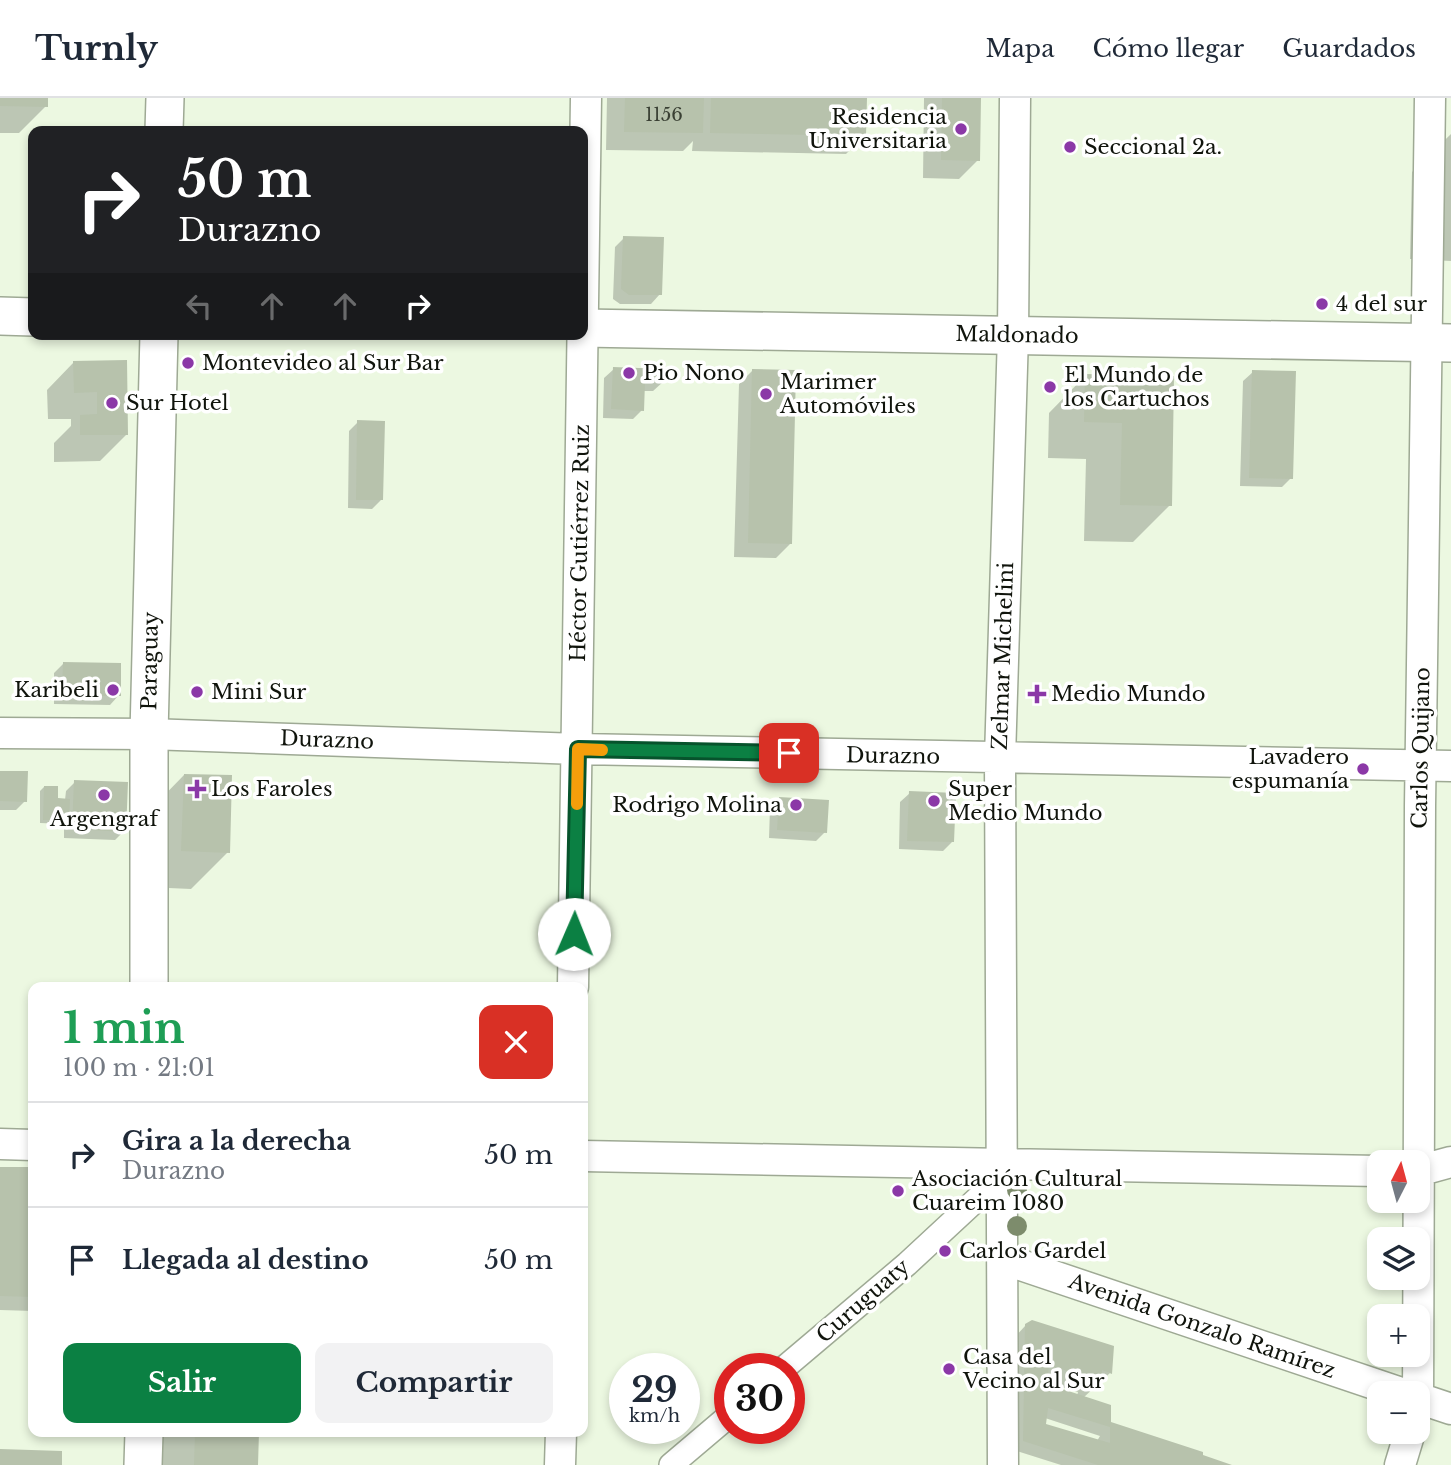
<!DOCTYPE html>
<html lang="es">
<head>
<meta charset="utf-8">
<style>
  :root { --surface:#fff; --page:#f2f2f3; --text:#1f2937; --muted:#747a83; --line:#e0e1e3; --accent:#0b8043 }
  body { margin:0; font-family:"Libre Baskerville",serif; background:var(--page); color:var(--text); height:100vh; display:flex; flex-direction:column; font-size:26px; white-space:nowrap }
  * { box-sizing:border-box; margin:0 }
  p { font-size:23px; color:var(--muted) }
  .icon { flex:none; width:38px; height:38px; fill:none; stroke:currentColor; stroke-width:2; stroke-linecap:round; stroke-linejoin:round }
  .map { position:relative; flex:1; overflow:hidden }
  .side { position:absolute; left:28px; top:884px; width:560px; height:455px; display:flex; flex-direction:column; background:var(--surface); border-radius:14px; box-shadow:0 4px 10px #0003 }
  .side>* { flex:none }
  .hud { position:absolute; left:28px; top:28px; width:560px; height:214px; border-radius:14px; box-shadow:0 4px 10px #0003; background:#202124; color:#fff; overflow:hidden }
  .needle { width:46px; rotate:6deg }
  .controls { position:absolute; left:1367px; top:1052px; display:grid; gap:14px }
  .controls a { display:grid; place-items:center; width:63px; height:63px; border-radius:14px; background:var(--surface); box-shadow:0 4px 10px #0003; font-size:35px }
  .speed { position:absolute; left:609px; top:1255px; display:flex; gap:14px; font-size:35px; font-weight:700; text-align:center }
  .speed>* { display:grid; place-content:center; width:91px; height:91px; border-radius:50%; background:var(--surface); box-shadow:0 4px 10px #0003; line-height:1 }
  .speed small { font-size:18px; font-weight:400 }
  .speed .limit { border:10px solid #d22; background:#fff; color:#111 }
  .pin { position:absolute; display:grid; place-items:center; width:60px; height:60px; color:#fff; margin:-30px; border-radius:14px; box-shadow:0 4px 10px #0006 }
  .me { position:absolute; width:77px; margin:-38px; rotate:1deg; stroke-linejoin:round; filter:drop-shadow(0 0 5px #0008) }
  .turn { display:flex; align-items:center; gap:24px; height:147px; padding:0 35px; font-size:32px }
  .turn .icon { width:91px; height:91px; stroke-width:2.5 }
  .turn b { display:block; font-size:49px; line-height:60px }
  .lanes { display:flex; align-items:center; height:66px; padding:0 35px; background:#0003; justify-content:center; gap:35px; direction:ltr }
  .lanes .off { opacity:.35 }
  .round { display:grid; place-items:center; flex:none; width:74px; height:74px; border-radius:14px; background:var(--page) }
  .head { display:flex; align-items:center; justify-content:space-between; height:119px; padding:0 35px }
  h1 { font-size:42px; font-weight:800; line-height:52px; color:#1e9e55 }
  .button { display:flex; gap:14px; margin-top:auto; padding:14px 35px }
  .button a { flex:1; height:80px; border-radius:14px; background:var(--accent); color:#fff; font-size:28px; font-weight:800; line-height:80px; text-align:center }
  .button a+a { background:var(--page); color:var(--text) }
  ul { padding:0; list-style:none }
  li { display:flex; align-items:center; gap:21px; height:105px; padding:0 35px; border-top:2px solid var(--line) }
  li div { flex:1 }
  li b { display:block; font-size:26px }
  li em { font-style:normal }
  header { display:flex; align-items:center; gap:42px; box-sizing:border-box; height:98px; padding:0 35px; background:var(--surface); border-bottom:2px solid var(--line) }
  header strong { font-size:33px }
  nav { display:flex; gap:38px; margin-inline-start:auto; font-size:24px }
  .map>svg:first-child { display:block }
  .shadow { fill:#0003; fill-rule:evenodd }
  .building { fill:#b7c2ac; fill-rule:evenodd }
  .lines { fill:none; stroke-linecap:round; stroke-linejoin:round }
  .pedestrian-casing { stroke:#9ea994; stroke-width:26 }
  .minor-casing { stroke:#9ea994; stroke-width:33 }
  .tertiary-casing { stroke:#9ea994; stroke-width:40 }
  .pedestrian { stroke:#fff; stroke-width:23 }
  .minor { stroke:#fff; stroke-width:30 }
  .tertiary { stroke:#fff; stroke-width:37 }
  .tree { fill:#7d8c6c }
  .route-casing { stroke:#07532c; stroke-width:18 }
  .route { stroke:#0b8043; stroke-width:12 }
  .slow { stroke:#f59e0b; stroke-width:12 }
  .poi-dot { fill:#8b38a7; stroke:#fff; stroke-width:2.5 }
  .labels { text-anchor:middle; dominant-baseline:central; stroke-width:7; stroke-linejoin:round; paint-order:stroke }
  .number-label { font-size:18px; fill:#3a4034 }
  .poi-label { font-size:21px; fill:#10140c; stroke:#fff; text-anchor:start }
  .street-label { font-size:21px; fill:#10140c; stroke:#fff }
</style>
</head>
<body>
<header>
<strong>Turnly</strong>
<nav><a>Mapa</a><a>Cómo llegar</a><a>Guardados</a></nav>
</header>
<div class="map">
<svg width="1451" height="1367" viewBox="0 0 1451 1367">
  <rect width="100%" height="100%" fill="#ecf8e1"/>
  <path class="shadow" d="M0 0H47L46 8 19 35H0Z
    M607 0H865L864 38 846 56 692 53 693 43 683 53 606 52Z
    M924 0H979L978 62 959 81 923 80Z
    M1451 36V163L1410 161 1412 74Z
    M624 140 660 196 651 206H620L613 201 615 149Z
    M74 264H125L127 336 100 363 54 364V345L71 328V321H48L47 292Z
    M614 271 663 284 653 293H643L642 312 633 321 603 320 604 280Z
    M753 272 790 446 776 460 734 459 739 286Z
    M1253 274 1291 380 1282 389 1240 388 1243 283Z
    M1085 278 1172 279 1170 407 1133 444 1084 443 1086 361 1048 360 1049 315Z
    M358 324 381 402 372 411 348 410 349 333Z
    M63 566 119 597 110 607 54 606V575Z
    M0 675 25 703 16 712H0Z
    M184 677 228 754 191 791 146 789 148 714Z
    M75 684 124 733 115 742 64 740V726L40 725V693L44 689 56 702H65L66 693Z
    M910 695 952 744 943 753 899 751 900 704Z
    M780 700 825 734 816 743 769 740 770 710Z
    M0 1070 33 1071V1213L0 1212Z
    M1026 1227 1110 1275 1083 1300 1109 1326 1198 1363 1228 1367H1061L1014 1352 1012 1242ZM1045 1284 1078 1294 1077 1298 1045 1288ZM1045 1320 1100 1338 1097 1343 1045 1328Z
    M163 1334H257L256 1367H143V1353Z"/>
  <path class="building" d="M0 0H48V9L0 8Z
    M625 0H704L703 35 624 34Z
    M711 0H867L866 38 710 35Z
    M942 0H981L980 63 941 62Z
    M623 138 664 139 662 197H629L621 191Z
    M127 262 128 337H80V317L97 316V294L74 295 73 263Z
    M613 269 665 271 664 285 645 284 644 313 611 311Z
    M752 271 796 272 792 446 748 445Z
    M1252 272 1296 273 1293 381 1249 380Z
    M1085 276 1174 278 1172 408 1120 407 1122 325 1084 324Z
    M357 322 385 323 383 402H356Z
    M63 564 121 565V598H62Z
    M0 673H28L27 704 0 703Z
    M184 676 232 677 230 755 181 753Z
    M74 682 128 684 126 734 72 731Z
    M44 688H58V700L70 701 69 723 43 722Z
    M909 693 956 695 954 744 907 743Z
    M779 699 829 702 827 735 777 732Z
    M0 1069H33V1199L0 1198Z
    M1032 1222 1114 1248 1112 1276 1102 1272 1101 1284 1049 1267 1047 1286 1111 1307V1324L1203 1354V1357L1232 1367H1098L1023 1343 1025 1226ZM1048 1310 1110 1329V1345L1046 1326Z
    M195 1334H259L258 1367H194Z
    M0 1351 62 1353V1367H0Z"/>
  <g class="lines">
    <defs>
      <path id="pedestrian" d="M784 1270 907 1166 1003 1077
        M671 1367 730 1317"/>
      <path id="minor" d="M0 635 149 636 578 651 1451 668
        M573 889 586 0
        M0 1046 33 1047
        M583 1058 1379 1073
        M1418 1073 1451 1064
        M1003 1161 1401 1295
        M1418 1300 1451 1311
        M1418 1307 1420 708 1430 0
        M560 1367 561 1334
        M1003 1367 1000 660 1013 237 1015 0
        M1400 1367 1410 1334"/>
      <path id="tertiary" d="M164 33 165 0
        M0 218 33 219
        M583 230 1451 245
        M149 889V636L159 236
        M143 1367 144 1334"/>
    </defs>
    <use href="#pedestrian" class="pedestrian-casing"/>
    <use href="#minor" class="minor-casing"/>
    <use href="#tertiary" class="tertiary-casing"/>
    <use href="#pedestrian" class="pedestrian"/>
    <use href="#minor" class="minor"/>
    <use href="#tertiary" class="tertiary"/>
  </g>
  <g class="tree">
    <circle cx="1017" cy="1092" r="10"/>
    <circle cx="1017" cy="1128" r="10"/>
  </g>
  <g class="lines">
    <defs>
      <path id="route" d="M574 836 578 651 789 655"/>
    </defs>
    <use href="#route" class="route-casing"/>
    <use href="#route" class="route"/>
    <path class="slow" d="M577 706 578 651 602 652"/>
  </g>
  <g class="poi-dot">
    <circle cx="961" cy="31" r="7"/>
    <circle cx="1070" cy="49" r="7"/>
    <circle cx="1322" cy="206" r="7"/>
    <circle cx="188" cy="265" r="7"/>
    <circle cx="629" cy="275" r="7"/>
    <circle cx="1050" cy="289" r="7"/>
    <circle cx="766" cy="296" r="7"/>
    <circle cx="112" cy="305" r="7"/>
    <circle cx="113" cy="592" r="7"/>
    <circle cx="197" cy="594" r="7"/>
    <path d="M1033.5 585.5h7v7h7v7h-7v7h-7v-7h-7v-7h7z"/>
    <circle cx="1363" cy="671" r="7"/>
    <path d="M193.5 680.5h7v7h7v7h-7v7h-7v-7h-7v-7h7z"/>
    <circle cx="104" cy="697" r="7"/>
    <circle cx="934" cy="703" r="7"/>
    <circle cx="796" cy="707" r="7"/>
    <circle cx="898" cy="1093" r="7"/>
    <circle cx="945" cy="1153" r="7"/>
    <circle cx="949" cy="1271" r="7"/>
  </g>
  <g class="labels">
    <g class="number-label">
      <text x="664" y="17">1156</text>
    </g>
    <g class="poi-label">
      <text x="947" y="19" text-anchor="end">Residencia<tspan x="947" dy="24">Universitaria</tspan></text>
      <text x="1084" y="49">Seccional 2a.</text>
      <text x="1336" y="206">4 del sur</text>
      <text x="202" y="265">Montevideo al Sur Bar</text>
      <text x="643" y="275">Pio Nono</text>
      <text x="1064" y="277">El Mundo de<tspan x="1064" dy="24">los Cartuchos</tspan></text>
      <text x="780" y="284">Marimer<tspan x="780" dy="24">Automóviles</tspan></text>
      <text x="126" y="305">Sur Hotel</text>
      <text x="99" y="592" text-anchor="end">Karibeli</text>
      <text x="211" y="594">Mini Sur</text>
      <text x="1051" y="596">Medio Mundo</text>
      <text x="1349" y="659" text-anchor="end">Lavadero<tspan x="1349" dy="24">espumanía</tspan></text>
      <text x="211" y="691">Los Faroles</text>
      <text x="948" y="691">Super<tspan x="948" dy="24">Medio Mundo</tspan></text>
      <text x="782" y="707" text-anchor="end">Rodrigo Molina</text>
      <text x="104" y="721" text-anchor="middle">Argengraf</text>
      <text x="912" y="1081">Asociación Cultural<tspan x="912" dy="24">Cuareim 1080</tspan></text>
      <text x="959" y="1153">Carlos Gardel</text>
      <text x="963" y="1259">Casa del<tspan x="963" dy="24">Vecino al Sur</tspan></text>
    </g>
    <g class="street-label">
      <text transform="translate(1017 237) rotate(1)">Maldonado</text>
      <text transform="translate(580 445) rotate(-89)">Héctor Gutiérrez Ruiz</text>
      <text transform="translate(1003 558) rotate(-88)">Zelmar Michelini</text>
      <text transform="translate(150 563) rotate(-89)">Paraguay</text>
      <text transform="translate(327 642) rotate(2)">Durazno</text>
      <text transform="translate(1421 650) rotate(-89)">Carlos Quijano</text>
      <text transform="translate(893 658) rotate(1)">Durazno</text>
      <text transform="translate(863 1203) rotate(-41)">Curuguaty</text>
      <text transform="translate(1202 1228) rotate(19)">Avenida Gonzalo Ramírez</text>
    </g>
  </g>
</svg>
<div class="controls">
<a><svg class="needle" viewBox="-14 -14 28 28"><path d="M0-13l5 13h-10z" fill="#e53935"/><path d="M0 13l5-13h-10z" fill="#747a83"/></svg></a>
<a><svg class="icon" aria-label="layers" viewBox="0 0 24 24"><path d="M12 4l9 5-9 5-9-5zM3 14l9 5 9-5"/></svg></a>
<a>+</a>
<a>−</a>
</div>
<div class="speed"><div>29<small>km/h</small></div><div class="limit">30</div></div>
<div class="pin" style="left:789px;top:655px;background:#d93025"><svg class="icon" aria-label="arrive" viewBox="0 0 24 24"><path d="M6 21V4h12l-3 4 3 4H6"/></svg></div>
<svg class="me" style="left:574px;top:836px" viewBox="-20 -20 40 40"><circle r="19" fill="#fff"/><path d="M0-13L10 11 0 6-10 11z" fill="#0b8043"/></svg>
<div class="hud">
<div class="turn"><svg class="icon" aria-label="right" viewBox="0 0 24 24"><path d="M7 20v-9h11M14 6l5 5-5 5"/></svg><div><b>50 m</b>Durazno</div></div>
<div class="lanes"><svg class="icon off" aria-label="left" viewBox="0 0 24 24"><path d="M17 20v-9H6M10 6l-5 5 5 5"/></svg><svg class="icon off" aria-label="ahead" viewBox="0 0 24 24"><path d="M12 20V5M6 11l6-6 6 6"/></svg><svg class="icon off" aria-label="ahead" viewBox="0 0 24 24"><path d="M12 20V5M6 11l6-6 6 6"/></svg><svg class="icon" aria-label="right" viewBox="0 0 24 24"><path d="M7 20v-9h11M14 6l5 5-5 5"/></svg></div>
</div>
<section class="side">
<div class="head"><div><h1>1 min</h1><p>100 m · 21:01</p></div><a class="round" style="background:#d93025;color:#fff"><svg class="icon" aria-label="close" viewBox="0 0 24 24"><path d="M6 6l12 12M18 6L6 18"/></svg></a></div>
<ul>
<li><svg class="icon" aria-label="right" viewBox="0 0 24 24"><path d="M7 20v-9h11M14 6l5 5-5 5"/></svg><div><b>Gira a la derecha</b><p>Durazno</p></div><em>50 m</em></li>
<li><svg class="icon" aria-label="arrive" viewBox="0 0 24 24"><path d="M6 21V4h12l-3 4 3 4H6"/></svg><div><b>Llegada al destino</b></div><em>50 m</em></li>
</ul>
<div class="button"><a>Salir</a><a>Compartir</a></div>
</section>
</div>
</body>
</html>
